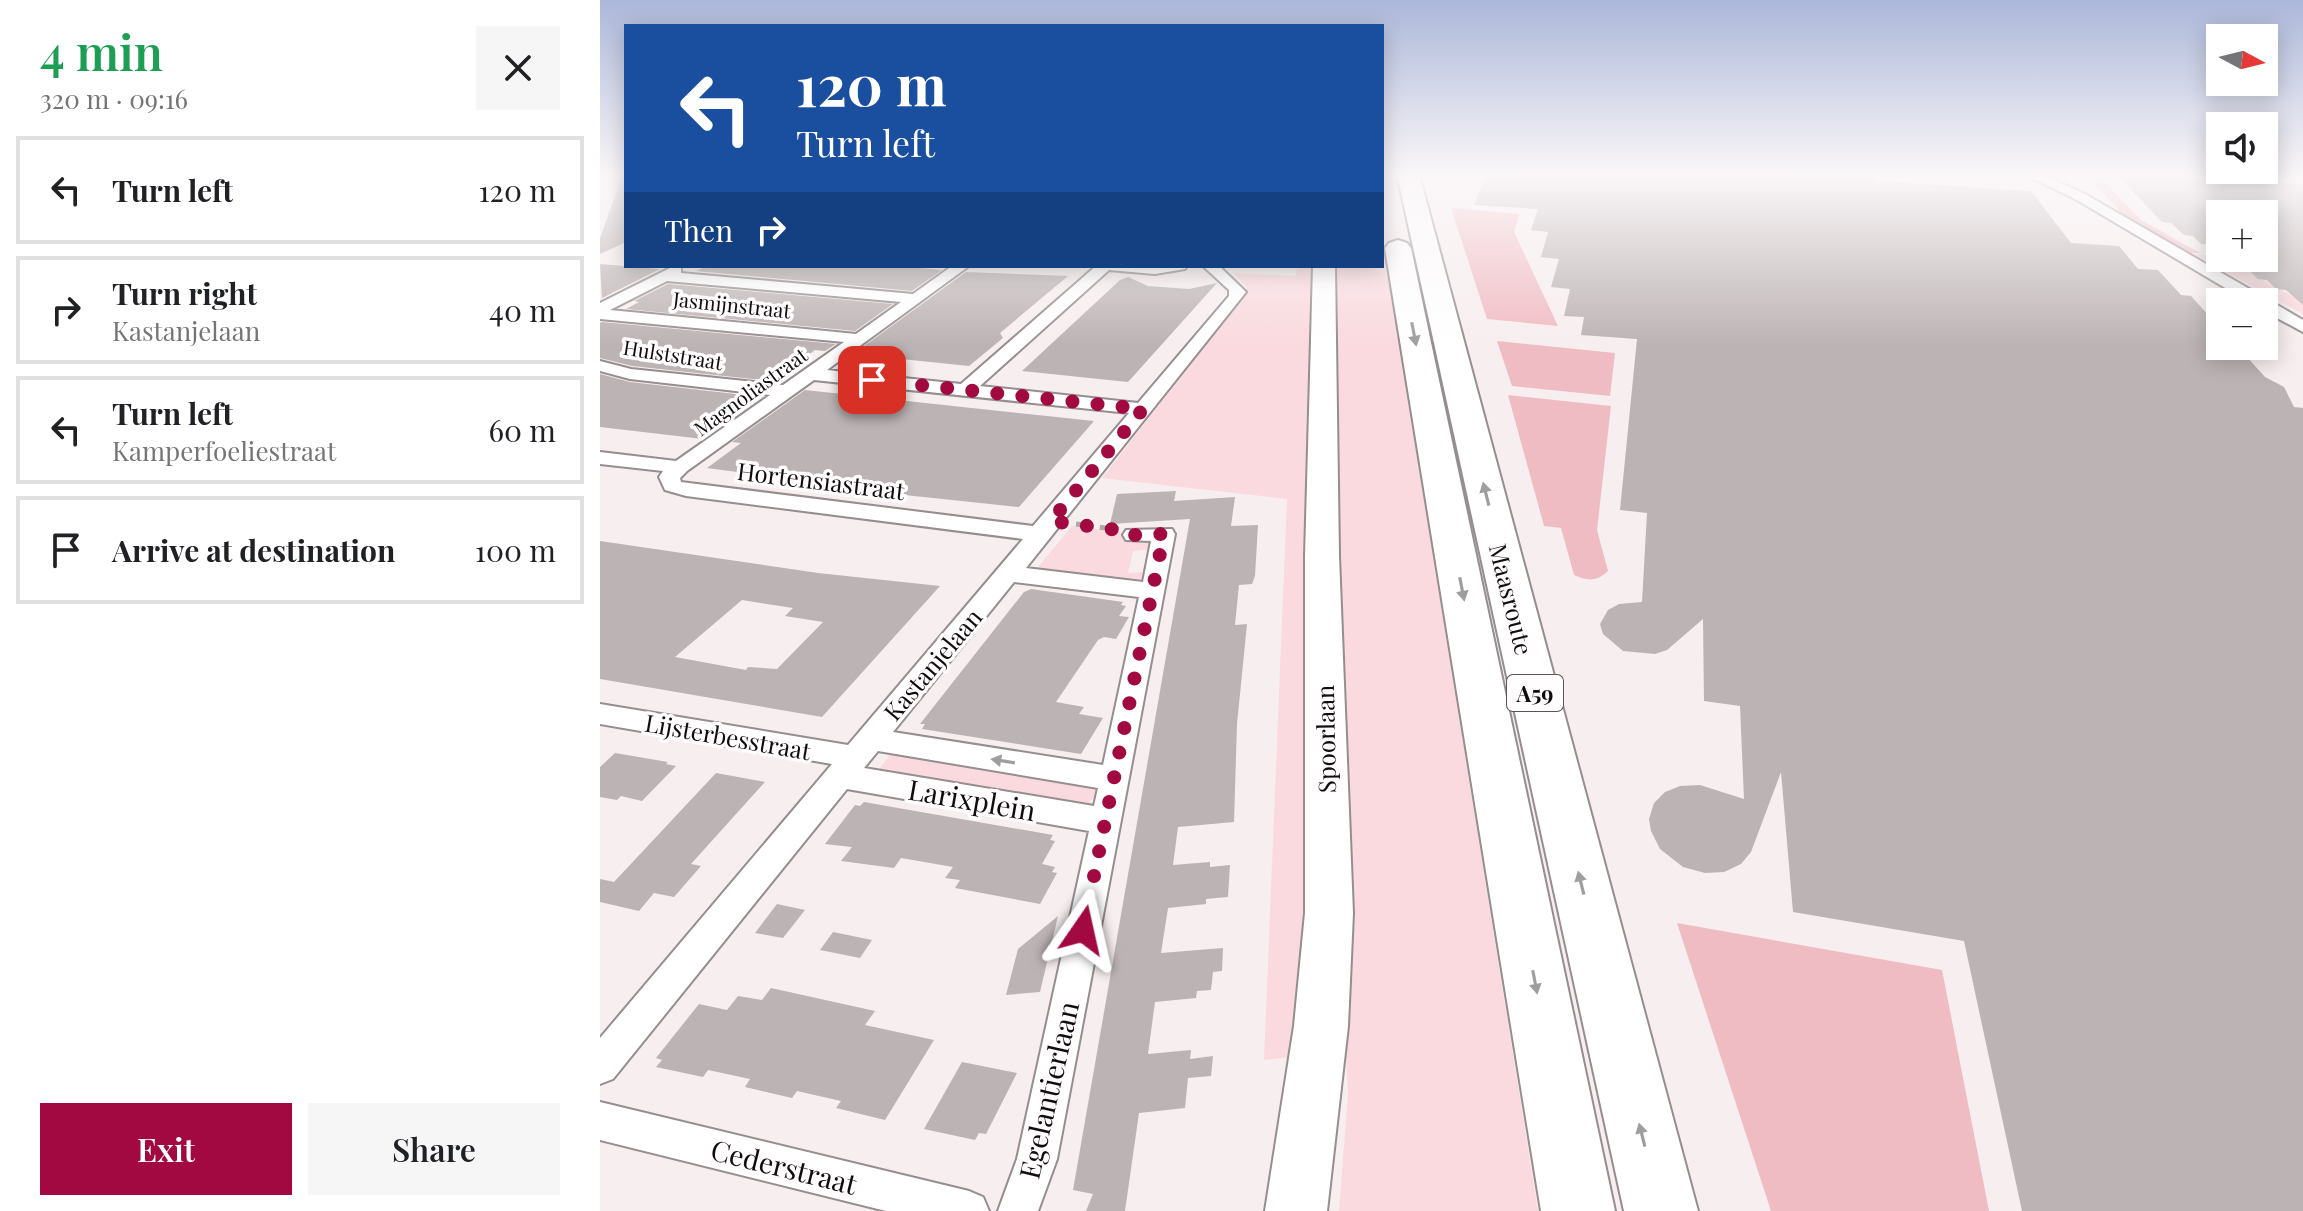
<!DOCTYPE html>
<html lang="en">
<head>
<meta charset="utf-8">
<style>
  :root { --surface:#fff; --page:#f6f6f6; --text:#202124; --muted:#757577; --line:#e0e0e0; --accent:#a30941 }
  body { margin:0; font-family:"Playfair Display",serif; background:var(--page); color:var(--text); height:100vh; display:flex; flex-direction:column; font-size:30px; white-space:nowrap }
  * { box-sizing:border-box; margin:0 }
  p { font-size:26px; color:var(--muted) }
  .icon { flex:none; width:44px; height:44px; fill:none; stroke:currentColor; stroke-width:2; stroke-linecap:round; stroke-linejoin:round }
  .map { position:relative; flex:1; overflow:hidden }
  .panel { display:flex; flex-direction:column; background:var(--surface); width:600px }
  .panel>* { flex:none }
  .banner { position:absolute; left:24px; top:24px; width:760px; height:244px; border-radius:0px; box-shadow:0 4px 20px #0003; background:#1a4fa0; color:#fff; overflow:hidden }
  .needle { width:52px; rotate:97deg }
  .buttons { position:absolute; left:1606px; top:24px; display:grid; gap:16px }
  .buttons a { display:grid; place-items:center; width:72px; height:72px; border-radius:0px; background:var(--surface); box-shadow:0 4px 20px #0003; font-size:40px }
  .pin { position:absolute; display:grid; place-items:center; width:68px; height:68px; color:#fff; margin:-34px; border-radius:16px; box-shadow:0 4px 12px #0006 }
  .me { position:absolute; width:88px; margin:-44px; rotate:11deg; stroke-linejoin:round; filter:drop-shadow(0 0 6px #0008) }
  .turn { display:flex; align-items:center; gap:28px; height:168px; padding:0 40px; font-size:36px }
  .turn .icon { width:104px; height:104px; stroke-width:2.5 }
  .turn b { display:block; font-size:56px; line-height:68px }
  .then { display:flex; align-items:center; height:76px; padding:0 40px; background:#0003; gap:16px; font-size:30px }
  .round { display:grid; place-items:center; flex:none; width:84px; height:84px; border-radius:0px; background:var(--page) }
  .summary { display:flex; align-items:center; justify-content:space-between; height:136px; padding:0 40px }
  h1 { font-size:48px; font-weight:600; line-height:60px; color:#1e9e55 }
  .action { display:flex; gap:16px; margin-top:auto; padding:16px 40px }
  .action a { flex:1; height:92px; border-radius:0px; background:var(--accent); color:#fff; font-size:32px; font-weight:600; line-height:92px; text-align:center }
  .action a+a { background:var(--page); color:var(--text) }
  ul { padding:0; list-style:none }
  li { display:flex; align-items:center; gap:24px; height:108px; margin:0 16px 12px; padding:0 24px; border:4px solid var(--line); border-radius:0px }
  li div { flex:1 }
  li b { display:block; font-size:30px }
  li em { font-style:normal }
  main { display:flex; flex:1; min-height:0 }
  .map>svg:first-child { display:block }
  .green { fill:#fadade }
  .water { fill:#f0bcc3 }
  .building { fill:#bcb3b4; fill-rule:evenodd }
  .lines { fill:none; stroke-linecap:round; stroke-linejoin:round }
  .street-casing { stroke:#958d8e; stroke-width:4 }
  .secondary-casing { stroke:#958d8e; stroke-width:4 }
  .highway-casing { stroke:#958d8e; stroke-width:4 }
  .path { stroke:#afa8a9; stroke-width:5; stroke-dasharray:6 6; stroke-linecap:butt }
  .street { fill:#fff; fill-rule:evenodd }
  .secondary { fill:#fff; fill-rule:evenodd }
  .highway { fill:#fff; fill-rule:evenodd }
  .oneway { fill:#9f9e9f }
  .route { stroke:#a30941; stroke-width:14; stroke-dasharray:0 25.2 }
  .labels { text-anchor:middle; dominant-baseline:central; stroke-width:7; stroke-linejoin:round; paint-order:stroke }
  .far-street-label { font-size:20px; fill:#100d0e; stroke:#fffdfd }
  .shield { fill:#fffdfd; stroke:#585556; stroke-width:2 }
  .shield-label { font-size:22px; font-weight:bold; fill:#100d0e }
  .street-label { font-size:24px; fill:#100d0e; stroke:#fffdfd }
  .near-street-label { font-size:28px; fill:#100d0e; stroke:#fffdfd }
</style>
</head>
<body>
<main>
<section class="panel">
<div class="summary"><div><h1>4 min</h1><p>320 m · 09:16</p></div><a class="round"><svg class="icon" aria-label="close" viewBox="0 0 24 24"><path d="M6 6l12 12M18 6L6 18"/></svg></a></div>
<ul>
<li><svg class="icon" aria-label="left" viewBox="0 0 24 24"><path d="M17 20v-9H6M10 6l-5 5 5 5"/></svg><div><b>Turn left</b></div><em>120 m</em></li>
<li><svg class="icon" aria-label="right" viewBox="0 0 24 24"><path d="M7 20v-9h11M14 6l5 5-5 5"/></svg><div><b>Turn right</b><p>Kastanjelaan</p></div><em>40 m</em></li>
<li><svg class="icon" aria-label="left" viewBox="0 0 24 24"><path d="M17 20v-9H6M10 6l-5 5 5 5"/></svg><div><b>Turn left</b><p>Kamperfoeliestraat</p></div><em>60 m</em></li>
<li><svg class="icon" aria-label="arrive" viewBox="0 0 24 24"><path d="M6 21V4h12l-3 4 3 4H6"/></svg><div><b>Arrive at destination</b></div><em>100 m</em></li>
</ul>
<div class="action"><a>Exit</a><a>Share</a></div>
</section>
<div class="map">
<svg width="1703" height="1211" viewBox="0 0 1703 1211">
  <rect width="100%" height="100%" fill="#f7eeef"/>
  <path class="green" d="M782 235 938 1211H739L748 1094 741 960 733 266H782Z
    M1594 254 1636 258 1667 283 1703 301V314Z
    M697 266H717L701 1056 664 1060 687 499 502 478 646 294 647 288 634 273 696 276Z
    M472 526 532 534 531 540 551 543V549L533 551 528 573 546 572 538 583 435 571Z
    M293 751 494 786 497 794 487 805 276 773Z"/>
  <path class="water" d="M1486 174H1497L1541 220 1600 253H1590L1522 214Z
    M851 208 919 214 914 232 958 326 887 319Z
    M897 341 1015 353 1010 396 912 386Z
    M908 395 1011 406 997 530 1008 571C997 582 987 581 974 575L961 528 944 526Z
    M1077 923 1342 970 1389 1211H1171Z"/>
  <path class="building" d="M23 174H26V242L0 254V238Z
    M887 174H1275V181L1431 191 1471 243 1519 246 1538 269 1558 270 1581 295 1591 296 1620 328V346H1637L1665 377 1684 387 1694 407 1703 408V1211H1422L1364 941 1193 912 1181 772 1151 852 1141 864 1124 872 1105 873 1083 867 1060 849 1051 831 1049 819 1054 803 1065 792 1080 786 1100 785 1144 799 1140 706 1104 701 1103 619 1067 650 1055 654 1023 651 1003 634 1000 624 1008 610 1019 604 1042 602 1047 513 1020 510 1037 339 981 335 984 317 964 316 970 289 951 287 959 259 941 257 948 232 931 230 938 209 874 205Z
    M1516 174 1703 184V305L1686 290 1676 289 1667 280 1658 279 1636 258 1664 259V214H1620V245L1601 244 1593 236 1584 235 1571 223 1562 222Z
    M0 264 60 269 2 298Z
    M107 266H296L342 270 312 291 96 271Z
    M366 272 468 276 400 333 403 338 369 366 253 354Z
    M528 277 548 286 589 289 617 283 528 382 422 371 520 280Z
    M68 284 293 304 255 331 26 309 39 302 34 301Z
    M0 323 2 322 236 344 225 351 215 350 172 381 32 366 0 358Z
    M0 374 30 382 162 397 103 439 0 427Z
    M205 390 447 416 494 421 419 507 267 491 269 489 107 468 141 443 132 442Z
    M576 491 574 501 635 497 631 526 658 525 655 576 652 584 639 585 635 625 647 624 637 724 634 822 578 827 573 865 610 862V867L630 865 628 897 606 899V904L568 908 561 953 623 948 622 971 613 972 611 990 597 991 596 998 555 1002 548 1054 591 1050 590 1059 613 1056 611 1076 588 1078 585 1108 539 1113 525 1211H486L493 1194 473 1190 590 519 510 524 517 494Z
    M0 541 218 573 340 586 222 717 0 679ZM142 600 193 608 185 616 223 622 177 669 148 667 146 670 75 657Z
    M431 589 523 602 521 605 526 606 519 616 529 617 516 639 504 637 498 640 456 702 484 707 479 714 503 718 481 754 322 729 325 724H320L424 592Z
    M15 753 68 762 66 764 76 766 42 801 21 796 17 800 0 797V767Z
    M116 773 165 782 91 864 101 866 74 897 54 893 39 911 0 902V879L14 882Z
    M264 802 453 835 450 840 455 841 442 864 455 867 452 872 457 873 440 904 355 888 360 880 345 878 353 867 301 858 294 868 241 861 252 847 225 844 255 805 260 806Z
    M177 904 205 910 183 938 155 933Z
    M458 916 440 992 406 995 418 949Z
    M233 932 272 940 260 958 220 950Z
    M171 988 275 1011 265 1025 334 1040 285 1120 236 1108 241 1101 197 1091 192 1098 145 1087 150 1079 108 1070 103 1077 56 1067 62 1060 56 1058 99 1004 127 1010 138 996 162 1000Z
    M362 1062 417 1073 386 1134 379 1133 375 1140 324 1129Z"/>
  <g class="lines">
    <defs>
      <path id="street" d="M1424 174H1441L1485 194 1703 320V332L1664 311V302H1649L1477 200Z
        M74 266 81 267V273L313 294 352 266H369L227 370 361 384 496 266H587L585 269 555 274 509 270 380 386 538 403 629 296V290L603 266H619L646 292 426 568 543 582 551 541 526 540 523 535 526 530 572 529 575 534 457 1159 438 1211H398L417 1159 489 831 247 789 13 1079 0 1084V1038L232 764 0 724V704L248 745 423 539 86 496 65 490 59 477 63 471 0 464V452L76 461 170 395 30 379 0 371V361L31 369 183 385 244 342 0 319V303ZM67 281 301 302 256 334 10 310ZM214 380 529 413 433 526 81 482 80 478 87 471ZM414 582 539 597 503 765 293 732ZM278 751 498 788 494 806 264 768Z
        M0 1102 369 1191 383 1197 389 1211H286L0 1140Z"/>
      <path id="secondary" d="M713 266H735L739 556 753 913 748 1026 727 1211H665L694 1026 705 913V556Z"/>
      <path id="highway" d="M797 174H819L1098 1211H1024Z
        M798 240 807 243 811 248 1015 1211H941L785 248 789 243Z"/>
    </defs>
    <use href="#street" class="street-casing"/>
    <use href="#secondary" class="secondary-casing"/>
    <use href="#highway" class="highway-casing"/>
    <path class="path" d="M476 524 513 529"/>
    <use href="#street" class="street"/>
    <use href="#secondary" class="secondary"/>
    <use href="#highway" class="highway"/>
  </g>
  <defs><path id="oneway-solid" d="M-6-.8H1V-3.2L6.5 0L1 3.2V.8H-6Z" transform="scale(2)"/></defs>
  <g class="oneway">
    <use href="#oneway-solid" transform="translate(814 334) rotate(79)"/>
    <use href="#oneway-solid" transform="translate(886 494) rotate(-104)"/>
    <use href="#oneway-solid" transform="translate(862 589) rotate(79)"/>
    <use href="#oneway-solid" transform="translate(403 761) rotate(-171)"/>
    <use href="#oneway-solid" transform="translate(981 883) rotate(-104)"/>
    <use href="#oneway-solid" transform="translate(935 982) rotate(79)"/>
    <use href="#oneway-solid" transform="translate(1042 1135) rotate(-104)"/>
  </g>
  <linearGradient id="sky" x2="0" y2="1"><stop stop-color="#abb7d9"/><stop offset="0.51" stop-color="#fbf7f8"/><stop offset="1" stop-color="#fbf7f8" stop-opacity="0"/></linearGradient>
  <rect width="1703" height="344" fill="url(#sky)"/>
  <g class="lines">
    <path class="route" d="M272 380 543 409 451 521 532 532 534 535 564 534 483 930"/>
  </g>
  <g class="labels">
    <g class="far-street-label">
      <text transform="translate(132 304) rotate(6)">Jasmijnstraat</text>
      <text transform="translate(73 354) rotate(9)">Hulststraat</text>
      <text transform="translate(150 391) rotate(-36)">Magnoliastraat</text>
    </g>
    <rect class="shield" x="907" y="675" width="56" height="36" rx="6"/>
    <g class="shield-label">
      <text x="935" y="693">A59</text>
    </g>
    <g class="street-label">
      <text transform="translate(221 480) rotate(7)">Hortensiastraat</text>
      <text transform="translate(912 599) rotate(76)">Maasroute</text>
      <text transform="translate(332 664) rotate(-50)">Kastanjelaan</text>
      <text transform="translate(128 736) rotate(10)">Lijsterbesstraat</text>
      <text transform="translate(725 739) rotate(-91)">Spoorlaan</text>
    </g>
    <g class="near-street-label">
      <text transform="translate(372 799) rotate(10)">Larixplein</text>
      <text transform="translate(448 1090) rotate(-77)">Egelantierlaan</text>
      <text transform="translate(184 1166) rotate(14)">Cederstraat</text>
    </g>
  </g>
</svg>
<div class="buttons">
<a><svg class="needle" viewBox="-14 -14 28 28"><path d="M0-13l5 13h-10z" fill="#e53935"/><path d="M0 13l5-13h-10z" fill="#757577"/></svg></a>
<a><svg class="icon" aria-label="sound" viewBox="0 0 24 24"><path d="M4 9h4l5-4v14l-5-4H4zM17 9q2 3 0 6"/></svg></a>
<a>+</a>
<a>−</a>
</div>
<div class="pin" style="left:272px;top:380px;background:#d93025"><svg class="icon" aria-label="arrive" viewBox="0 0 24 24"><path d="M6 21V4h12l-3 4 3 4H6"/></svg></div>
<svg class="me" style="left:483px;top:930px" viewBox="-20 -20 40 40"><path d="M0-17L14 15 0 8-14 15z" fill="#a30941" stroke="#fff" stroke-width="4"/></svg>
<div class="banner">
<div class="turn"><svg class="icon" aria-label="left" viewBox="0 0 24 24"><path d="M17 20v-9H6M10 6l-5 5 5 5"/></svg><div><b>120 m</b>Turn left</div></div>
<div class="then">Then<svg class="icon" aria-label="right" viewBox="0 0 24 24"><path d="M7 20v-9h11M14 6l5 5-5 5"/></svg></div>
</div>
</div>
</main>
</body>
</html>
